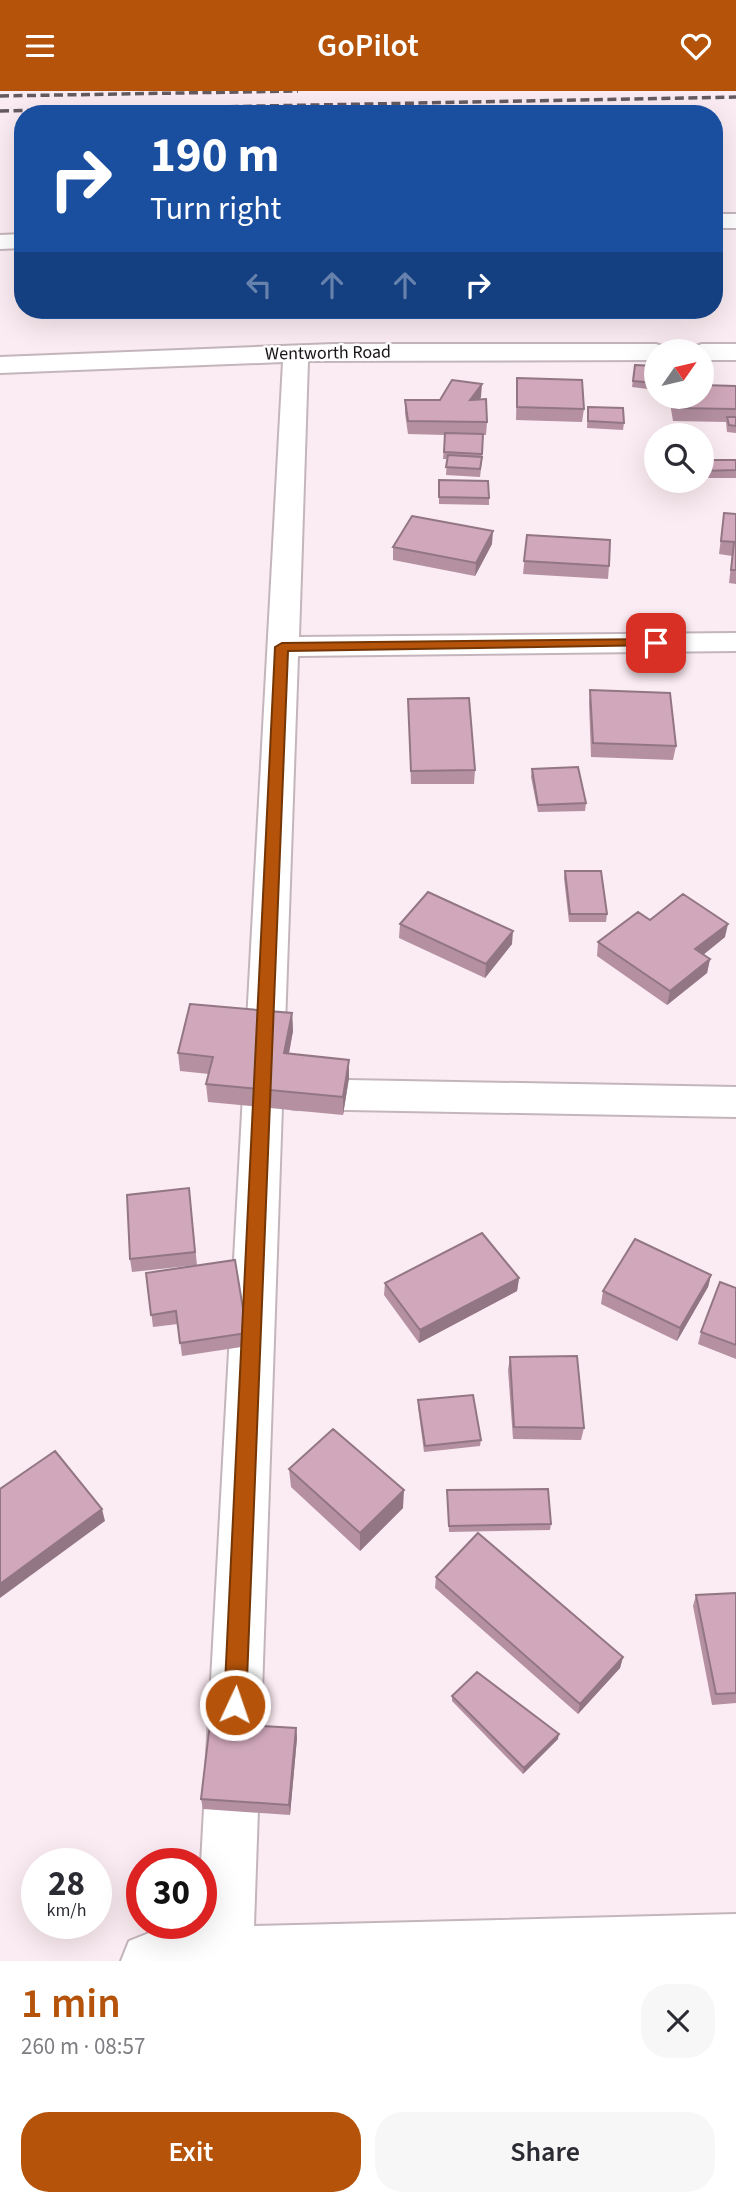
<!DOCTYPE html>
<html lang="en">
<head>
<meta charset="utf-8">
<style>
  :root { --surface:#fff; --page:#f7f7f7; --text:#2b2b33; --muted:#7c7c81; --accent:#b45309 }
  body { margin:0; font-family:"Source Sans 3",sans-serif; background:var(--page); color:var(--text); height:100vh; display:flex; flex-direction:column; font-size:26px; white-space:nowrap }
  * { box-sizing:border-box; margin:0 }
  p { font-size:23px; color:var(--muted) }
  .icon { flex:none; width:38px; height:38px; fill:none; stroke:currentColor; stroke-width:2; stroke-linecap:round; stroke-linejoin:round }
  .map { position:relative; height:1870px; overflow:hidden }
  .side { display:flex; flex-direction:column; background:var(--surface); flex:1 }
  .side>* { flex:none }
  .guide { position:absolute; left:14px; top:14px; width:709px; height:214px; border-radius:28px; box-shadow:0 7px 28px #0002; background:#1a4fa0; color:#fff; overflow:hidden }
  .needle { width:46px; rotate:56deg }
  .tools { position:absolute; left:644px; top:248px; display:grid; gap:14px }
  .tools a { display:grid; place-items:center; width:70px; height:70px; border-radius:50%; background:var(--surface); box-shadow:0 7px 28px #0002; font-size:35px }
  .speed { position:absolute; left:21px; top:1757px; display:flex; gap:14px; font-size:35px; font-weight:700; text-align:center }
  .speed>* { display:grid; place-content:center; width:91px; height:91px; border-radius:50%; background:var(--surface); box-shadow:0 7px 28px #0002; line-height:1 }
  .speed small { font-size:18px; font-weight:400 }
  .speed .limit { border:10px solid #d22; background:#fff; color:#111 }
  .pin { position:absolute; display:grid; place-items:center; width:60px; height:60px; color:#fff; margin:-30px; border-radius:14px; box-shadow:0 4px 10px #0006 }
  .me { position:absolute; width:77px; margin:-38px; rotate:3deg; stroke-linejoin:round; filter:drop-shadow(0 0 5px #0008) }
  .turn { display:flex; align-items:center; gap:24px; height:147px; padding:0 21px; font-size:32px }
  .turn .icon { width:91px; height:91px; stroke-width:2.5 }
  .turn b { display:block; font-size:49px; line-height:60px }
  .lanes { display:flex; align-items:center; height:66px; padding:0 21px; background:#0003; justify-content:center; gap:35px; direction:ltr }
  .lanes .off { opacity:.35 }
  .round { display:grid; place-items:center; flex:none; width:74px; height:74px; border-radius:28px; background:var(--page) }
  .overview { display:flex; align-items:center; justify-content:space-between; height:119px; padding:0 21px }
  h1 { font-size:42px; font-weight:600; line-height:52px; color:var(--accent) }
  .primary-button { display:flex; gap:14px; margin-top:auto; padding:14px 21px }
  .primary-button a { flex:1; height:80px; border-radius:28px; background:var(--accent); color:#fff; font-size:28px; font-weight:600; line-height:80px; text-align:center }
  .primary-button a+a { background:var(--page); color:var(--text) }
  header { display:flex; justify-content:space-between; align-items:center; height:91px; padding:0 21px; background:var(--accent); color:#fff; font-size:32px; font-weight:600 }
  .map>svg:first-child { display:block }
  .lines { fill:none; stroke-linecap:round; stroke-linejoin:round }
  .minor-casing { stroke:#c4b5bc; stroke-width:4 }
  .trunk-casing { stroke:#c4b5bc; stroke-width:4 }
  .minor { fill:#fff; fill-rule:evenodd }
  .trunk { fill:#fff; fill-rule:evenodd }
  .rail { stroke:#645b5f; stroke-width:3.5; stroke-dasharray:9 4.5; stroke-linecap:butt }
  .wall { fill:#b490a1 }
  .shaded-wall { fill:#927683 }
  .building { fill:#d1a8bb; stroke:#927683; stroke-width:2 }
  .route { fill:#b45309; stroke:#753606; stroke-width:2 }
  .labels { text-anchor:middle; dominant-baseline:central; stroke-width:5; stroke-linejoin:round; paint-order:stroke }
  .far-street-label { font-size:18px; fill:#191416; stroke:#fff }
</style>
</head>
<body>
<header><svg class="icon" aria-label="menu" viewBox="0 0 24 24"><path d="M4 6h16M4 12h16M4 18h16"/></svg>GoPilot<svg class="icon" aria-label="heart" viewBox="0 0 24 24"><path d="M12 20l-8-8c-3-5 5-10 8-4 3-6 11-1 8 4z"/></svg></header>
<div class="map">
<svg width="736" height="1870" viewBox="0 0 736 1870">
  <rect width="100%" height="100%" fill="#fbebf2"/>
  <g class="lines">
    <defs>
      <path id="minor" d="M334 253H656L665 256 669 261H656V269L308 270 299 546 736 542V560L298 565 283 991 294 988 736 996V1026L294 1018 282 1015 254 1835 736 1823V1870H121L129 1850 149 1842 197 1838 198 1832H201V1773L283 271 0 282V266Z
        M702 253H736V269H702V261H689L693 256Z"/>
      <path id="trunk" d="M714 123H736V137H714Z
        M23 143V157L0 158V144Z"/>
    </defs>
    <use href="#minor" class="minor-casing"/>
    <use href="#trunk" class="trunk-casing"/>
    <use href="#minor" class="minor"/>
    <use href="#trunk" class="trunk"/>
    <path class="rail" d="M0 5 298 0
      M0 20 736 6"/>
  </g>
  <path class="wall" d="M635 274 656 275V299L632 296Z
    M517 287 584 318 582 331 516 329Z
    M736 295V342L727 341 726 331 673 330 669 306H702Z
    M481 306 479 309 487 331 486 344H483L482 370 480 386 446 384 447 368H443L445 344 408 343 405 322V309H440Z
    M588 316 624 332 623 339 587 337Z
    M702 369H736V387H702Z
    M439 389 489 407V414L439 413Z
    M724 422 736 423V493L729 492 732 465 719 463Z
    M527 444 609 475 608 488 523 483Z
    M492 453 475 485 393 469V456Z
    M590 599 676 655 673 669 591 666 589 612Z
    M408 608 475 679 474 693H411Z
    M532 678 586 712 585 720 538 721 531 686Z
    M565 780 607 823 606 831H569L564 787Z
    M650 829 725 846 703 864 710 868 707 882 667 914 597 865 598 851Z
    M400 833 512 853 485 887 399 847Z
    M292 922 293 940 289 963 349 987 343 1024 208 1011 206 993 209 983 180 980 178 962Z
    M189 1097 197 1174 132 1181 130 1168Z
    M146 1182 247 1242 248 1255 182 1265 178 1233 153 1236Z
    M711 1184 708 1196 677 1250 601 1213 603 1200Z
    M519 1187 517 1200 419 1252 384 1204 385 1192Z
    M736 1197V1268L698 1253 701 1241Z
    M510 1266 584 1337 581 1349 513 1348 508 1279Z
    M418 1309 481 1349 480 1355 424 1361 418 1316Z
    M289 1378 403 1417 360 1460 291 1396Z
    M447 1399 551 1433 550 1439 449 1441Z
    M436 1486 623 1566 620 1577 578 1623 435 1497Z
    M736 1502V1612L712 1614 693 1515 696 1504Z
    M452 1605 558 1648 523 1683 452 1610Z
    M296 1637 297 1647 290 1724 203 1718 201 1708Z"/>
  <path class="shaded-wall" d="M482 293 481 306 470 322V309Z
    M493 440 492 453 475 485 476 472Z
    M728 833 725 846 693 872 695 858Z
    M513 840 512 853 485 887 486 873Z
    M710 868 707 882 667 914 670 900Z
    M292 922 293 940 285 981 284 962Z
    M349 969V987L343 1024V1006Z
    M711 1184 708 1196 677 1250 680 1237Z
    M519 1187 517 1200 419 1252 420 1239Z
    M404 1399 403 1417 360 1460V1442Z
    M102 1418 105 1430 0 1507V1493Z
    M623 1566 620 1577 578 1623 580 1613Z
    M296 1637 297 1647 290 1724 289 1714Z
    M559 1643 558 1648 523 1683 524 1677Z"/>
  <path class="building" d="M635 274 656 275V292L633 290Z
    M517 287 582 289 584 318 517 316Z
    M452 289 482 293 470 309 486 308 487 331 408 330 405 309H440Z
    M702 294 736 295V318L675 317 673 306H702Z
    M588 316 623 317 624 332 588 330Z
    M727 326H736V335L729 334Z
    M445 342 483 343 482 363 444 361Z
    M448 364 482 366 480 378 446 376Z
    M702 369H736V379L702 380Z
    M439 389 488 390 489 407 439 406Z
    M724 422 736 423V479H731L734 451 721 450Z
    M412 425 493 440 476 472 393 456Z
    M527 444 610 449 609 475 524 470Z
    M590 599 670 602 676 655 593 652Z
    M469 607 475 679 411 680 408 608Z
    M578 676 586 712 538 714 532 678Z
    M565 780H601L607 823H570Z
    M428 801 513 840 486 873 400 833Z
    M683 803 728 833 695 858 710 868 670 900 598 851 638 821 650 829Z
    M190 913 292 922 284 962 349 969 343 1006 206 993 213 966 178 962Z
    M189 1097 195 1161 130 1168 127 1104Z
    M482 1142 519 1187 420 1239 385 1192Z
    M635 1148 711 1184 680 1237 603 1200Z
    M235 1169 247 1242 180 1252 176 1220 151 1224 146 1182Z
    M720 1191 736 1197V1254L701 1241Z
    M577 1265 584 1337 514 1336 510 1266Z
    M473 1304 481 1349 425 1355 418 1309Z
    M333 1338 404 1399 360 1442 289 1378Z
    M55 1360 102 1418 0 1493V1398Z
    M548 1398 551 1433 449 1435 447 1399Z
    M478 1442 623 1566 580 1613 436 1486Z
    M736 1502V1602L716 1603 696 1504Z
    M477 1581 559 1643 524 1677 452 1605Z
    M210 1632 296 1637 289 1714 201 1708Z"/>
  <path class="route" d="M656 548 660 549V554L288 560 246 1614 242 1621 235 1624 227 1621 224 1614 275 556 282 552Z"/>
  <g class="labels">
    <g class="far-street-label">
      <text transform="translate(328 262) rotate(-1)">Wentworth Road</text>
    </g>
  </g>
</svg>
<div class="tools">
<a><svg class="needle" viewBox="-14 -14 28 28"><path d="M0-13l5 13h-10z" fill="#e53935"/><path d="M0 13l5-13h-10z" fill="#7c7c81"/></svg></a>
<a><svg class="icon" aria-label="search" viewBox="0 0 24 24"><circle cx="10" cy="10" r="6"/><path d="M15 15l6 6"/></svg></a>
</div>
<div class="speed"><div>28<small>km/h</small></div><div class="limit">30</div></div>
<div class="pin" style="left:656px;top:552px;background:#d93025"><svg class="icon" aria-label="arrive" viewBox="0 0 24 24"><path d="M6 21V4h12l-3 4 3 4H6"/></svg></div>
<svg class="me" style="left:235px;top:1614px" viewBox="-20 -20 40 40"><circle r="17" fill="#b45309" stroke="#fff" stroke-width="3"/><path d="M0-11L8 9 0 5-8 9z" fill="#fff"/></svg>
<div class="guide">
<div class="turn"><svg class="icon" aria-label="right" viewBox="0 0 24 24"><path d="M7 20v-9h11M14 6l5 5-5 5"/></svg><div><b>190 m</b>Turn right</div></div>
<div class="lanes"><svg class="icon off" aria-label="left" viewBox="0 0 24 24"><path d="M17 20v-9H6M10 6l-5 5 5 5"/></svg><svg class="icon off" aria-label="ahead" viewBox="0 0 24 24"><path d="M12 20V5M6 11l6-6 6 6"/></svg><svg class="icon off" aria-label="ahead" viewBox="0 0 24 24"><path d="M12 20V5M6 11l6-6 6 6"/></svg><svg class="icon" aria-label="right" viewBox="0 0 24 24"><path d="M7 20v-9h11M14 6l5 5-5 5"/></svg></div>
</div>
</div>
<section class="side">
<div class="overview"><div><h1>1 min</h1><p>260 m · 08:57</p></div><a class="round"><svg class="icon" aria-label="close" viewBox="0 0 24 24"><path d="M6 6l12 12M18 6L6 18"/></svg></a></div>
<div class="primary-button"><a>Exit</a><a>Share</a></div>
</section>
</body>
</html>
